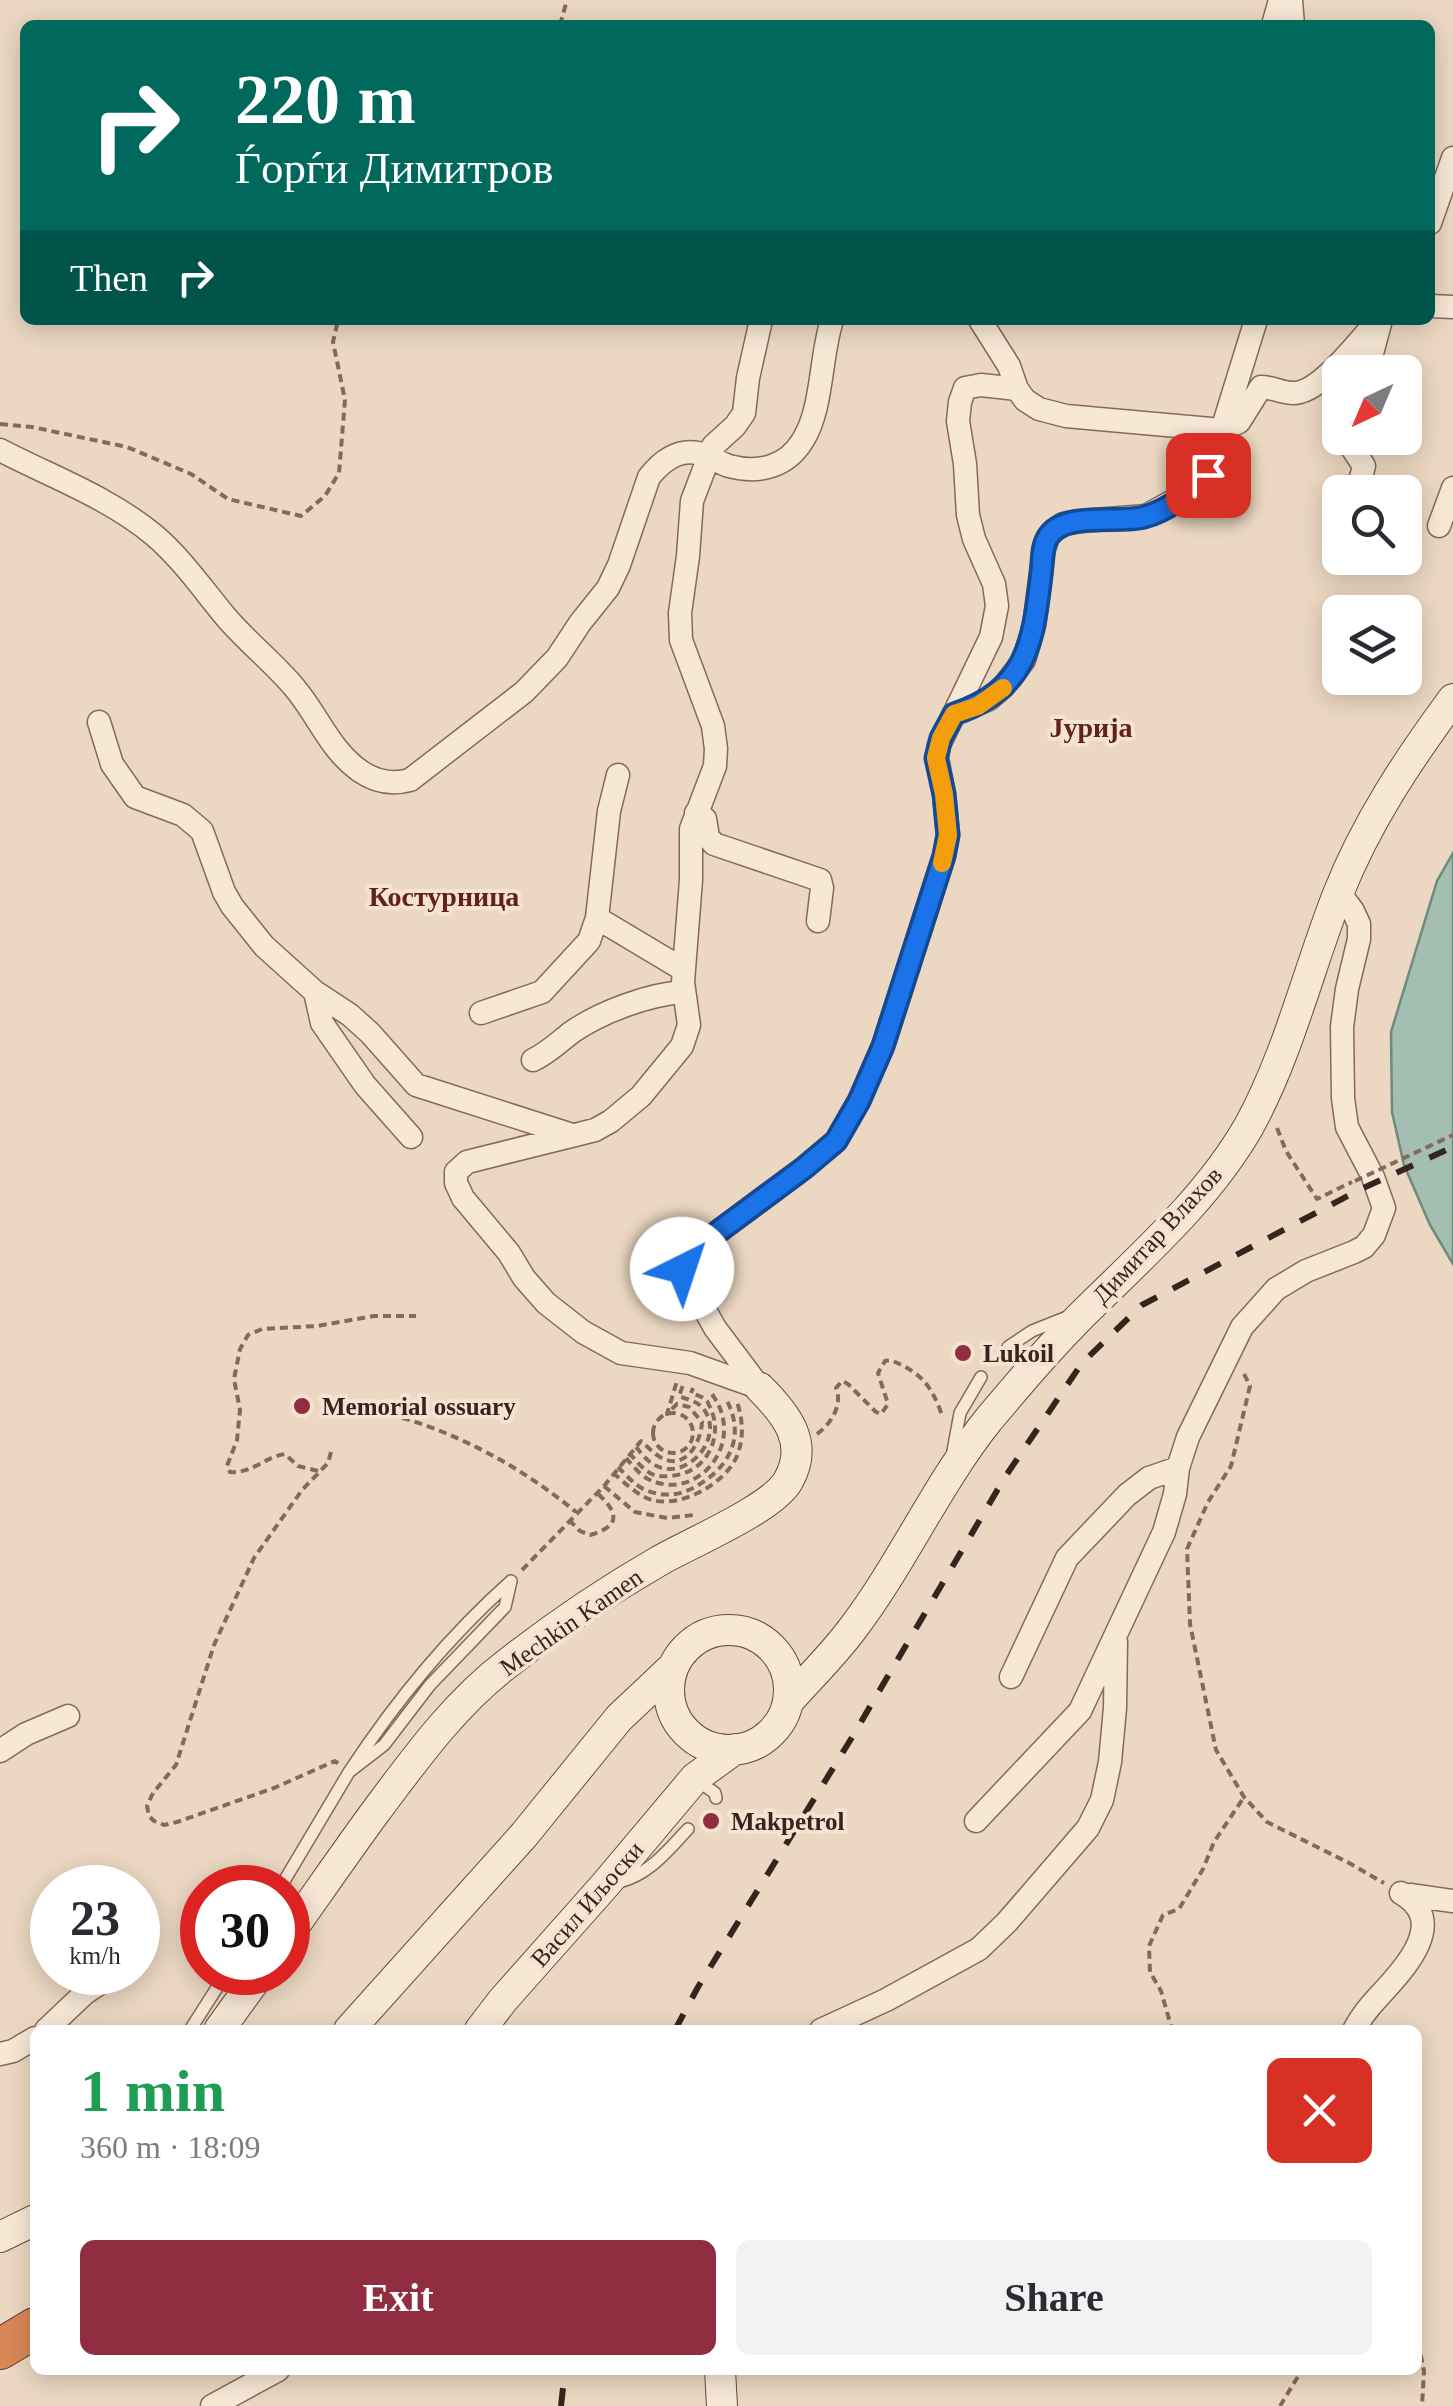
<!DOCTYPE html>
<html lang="en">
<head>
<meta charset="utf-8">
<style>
  :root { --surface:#fff; --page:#f2f2f3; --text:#2b2b33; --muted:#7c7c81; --accent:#912d40 }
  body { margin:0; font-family:Georgia,serif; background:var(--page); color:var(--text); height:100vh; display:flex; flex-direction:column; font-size:38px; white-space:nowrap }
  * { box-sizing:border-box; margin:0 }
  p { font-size:32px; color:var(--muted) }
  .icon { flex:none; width:55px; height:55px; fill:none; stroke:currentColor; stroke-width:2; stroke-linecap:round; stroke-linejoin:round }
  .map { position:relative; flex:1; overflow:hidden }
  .details { position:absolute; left:30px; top:2025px; width:1392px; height:350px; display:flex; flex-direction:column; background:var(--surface); border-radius:15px; box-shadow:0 5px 25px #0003 }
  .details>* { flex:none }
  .guide { position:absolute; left:20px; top:20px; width:1415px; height:305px; border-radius:15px; box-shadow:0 5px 25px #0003; background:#00695c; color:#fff; overflow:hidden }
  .needle { width:65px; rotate:224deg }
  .fabs { position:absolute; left:1322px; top:355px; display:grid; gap:20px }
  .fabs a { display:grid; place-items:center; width:100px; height:100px; border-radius:15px; background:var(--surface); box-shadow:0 5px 25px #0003; font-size:50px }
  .speed { position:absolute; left:30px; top:1865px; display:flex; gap:20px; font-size:50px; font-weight:700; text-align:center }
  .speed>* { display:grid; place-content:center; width:130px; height:130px; border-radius:50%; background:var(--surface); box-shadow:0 5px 25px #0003; line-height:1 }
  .speed small { font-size:25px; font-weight:400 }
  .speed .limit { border:15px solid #d22; background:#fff; color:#111 }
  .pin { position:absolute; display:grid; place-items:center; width:85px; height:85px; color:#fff; margin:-42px; border-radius:20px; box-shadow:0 5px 15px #0006 }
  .me { position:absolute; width:110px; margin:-55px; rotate:41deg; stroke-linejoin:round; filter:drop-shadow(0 0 8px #0008) }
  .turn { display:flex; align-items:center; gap:35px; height:210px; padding:0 50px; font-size:45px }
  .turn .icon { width:130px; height:130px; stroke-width:2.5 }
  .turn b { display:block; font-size:70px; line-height:85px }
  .then { display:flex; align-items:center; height:95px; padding:0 50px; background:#0003; gap:20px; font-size:38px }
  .round { display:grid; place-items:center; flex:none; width:105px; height:105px; border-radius:15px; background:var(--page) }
  .overview { display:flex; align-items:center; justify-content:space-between; height:170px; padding:0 50px }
  h1 { font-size:60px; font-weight:700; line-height:75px; color:#1e9e55 }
  .action { display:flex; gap:20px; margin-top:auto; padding:20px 50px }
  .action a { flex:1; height:115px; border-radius:15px; background:var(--accent); color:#fff; font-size:40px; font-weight:700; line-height:115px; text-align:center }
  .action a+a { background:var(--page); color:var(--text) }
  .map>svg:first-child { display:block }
  .water { fill:#a4bfb2; stroke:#6c8c7e; stroke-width:2.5 }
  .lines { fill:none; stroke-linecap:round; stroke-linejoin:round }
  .lane-casing { stroke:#85695a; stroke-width:14 }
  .street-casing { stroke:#85695a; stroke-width:25 }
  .secondary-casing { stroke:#674a3d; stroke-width:32 }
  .highway-casing { stroke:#53392e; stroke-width:42 }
  .path { stroke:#85695a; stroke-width:4; stroke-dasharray:8 5; stroke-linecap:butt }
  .lane { stroke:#f7e7d5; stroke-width:11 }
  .street { stroke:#f7e7d5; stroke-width:22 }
  .secondary { stroke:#f7e7d5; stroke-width:30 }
  .highway { stroke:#d88756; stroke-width:40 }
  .rail { stroke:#35251e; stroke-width:6; stroke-dasharray:18 18; stroke-linecap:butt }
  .path-bridge { stroke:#85695a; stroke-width:4; stroke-dasharray:8 5; stroke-linecap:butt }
  .route-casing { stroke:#114b97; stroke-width:25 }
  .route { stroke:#1a73e8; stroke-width:18 }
  .slow { stroke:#f59e0b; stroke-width:18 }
  .poi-dot { fill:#912d40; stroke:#f4e3d1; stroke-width:4 }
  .labels { text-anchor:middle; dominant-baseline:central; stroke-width:8; stroke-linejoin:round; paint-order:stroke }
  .street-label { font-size:25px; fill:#35251e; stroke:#f4e3d1 }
  .poi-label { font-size:25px; font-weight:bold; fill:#35251e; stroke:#f4e3d1; text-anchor:start }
  .neighbourhood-label { font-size:28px; font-weight:bold; fill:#60211f; stroke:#f4e3d1 }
</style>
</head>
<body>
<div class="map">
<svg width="1453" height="2406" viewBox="0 0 1453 2406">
  <rect width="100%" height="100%" fill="#ecd8c2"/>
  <path class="water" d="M1453 853V1264L1430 1225 1404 1165 1392 1112 1391 1032 1437 881Z"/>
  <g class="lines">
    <defs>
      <path id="lane" d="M1008 1347 1032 1331 1067 1317
        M953 1451 960 1413 981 1377
        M511 1581 505 1607 430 1685 384 1745 349 1772C395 1702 448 1637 511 1581Z
        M698 1781 715 1793 716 1798
        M619 1882C650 1874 667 1851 688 1829
        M280 1888 349 1772
        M190 2030 227 1972"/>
      <path id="street" d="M1291 0 1293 25
        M1273 25 1280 0
        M1430 223 1453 158
        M1430 306 1453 307
        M980 320 1009 366 1017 389 1025 400 1039 409 1066 416 1222 430 1239 422 1261 387C1272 387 1282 393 1293 393 1320 394 1360 339 1378 320
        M1367 372 1381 320
        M1352 438V448L1364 466 1357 492
        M0 450C52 477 108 497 154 535 181 558 202 588 225 616 246 641 273 662 294 687 318 715 329 749 360 771 376 782 392 785 410 780L524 692 557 658 580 623 608 588 619 565 649 477C665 457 683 446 708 456 715 459 722 464 729 466 759 474 787 467 803 440 823 408 820 357 832 320
        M1439 526 1453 488
        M954 714 989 699 1003 687 1024 660 1034 626 1044 549 1048 537 1055 530 1063 524 1082 521 1146 516 1184 495 1208 475 1256 320
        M99 722 112 764 135 797 183 815 202 831 224 892 232 906 264 946 315 992 350 1015 370 1033 416 1085 572 1135
        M696 813 705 819 708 837 714 844 820 880 822 888 818 921
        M597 918 684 970
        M315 992 322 1023 365 1085 411 1137
        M481 1013 542 992 589 941 597 918 609 811 618 775
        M533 1060C548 1053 559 1042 572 1032 601 1012 649 994 684 992
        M760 1388 690 1363 621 1353 583 1332 546 1303 524 1278 509 1253 463 1198 456 1183V1172L467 1162 595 1130 611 1121 641 1096 682 1046 689 1025 683 982 691 880V829L715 766 716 749 713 726 681 640 680 613 688 556 692 501 713 446 735 426 744 413 748 378 761 320
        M760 1388 715 1328 682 1269 688 1254 804 1168 836 1141 859 1101 883 1046 944 856 948 835 944 794 937 758 939 745 991 637 997 606 994 584 974 539 968 515 965 464 958 421 960 402 965 388 981 385 1017 389
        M1011 1677 1067 1558 1127 1495 1149 1478 1178 1468
        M0 1751 26 1734 68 1716
        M976 1821 1080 1711 1164 1532 1175 1494 1178 1468 1188 1437 1242 1327 1276 1289 1306 1271 1354 1252 1364 1247 1374 1235 1384 1208 1373 1177 1347 1127 1343 1098 1342 1027 1347 989 1359 939V924L1353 911 1339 892
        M1410 1895 1453 1901
        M46 2030 85 1993 109 1977
        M821 2030 886 2000 979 1949 1007 1922 1088 1828 1102 1800 1110 1762 1115 1708 1116 1642
        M1354 2030C1359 2021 1365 2012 1372 2004 1399 1974 1453 1923 1401 1893
        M0 2054 13 2051 35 2038
        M212 2406 278 2370"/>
      <path id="secondary" d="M669 1690a60 60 0 1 1 120 0a60 60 0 1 1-120 0Z
        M788 1702C810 1677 834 1654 853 1628 903 1562 937 1484 989 1419 1021 1381 1054 1342 1090 1307 1147 1251 1209 1196 1249 1126 1289 1053 1308 970 1338 894 1366 823 1408 760 1453 699
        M288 1935C317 1894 346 1852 376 1811 415 1759 455 1703 508 1663 555 1626 607 1591 659 1561 690 1543 772 1509 788 1481 810 1443 786 1414 760 1388
        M219 2030 261 1972
        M349 2030 524 1835 619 1718 673 1667
        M480 2030 503 2000 605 1885 695 1778 735 1749
        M0 2237 35 2220
        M720 2370 722 2406"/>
      <path id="highway" d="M0 2349 35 2328"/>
    </defs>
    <use href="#lane" class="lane-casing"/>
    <use href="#street" class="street-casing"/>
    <use href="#secondary" class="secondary-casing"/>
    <use href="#highway" class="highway-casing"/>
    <path class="path" d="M560 25 567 0
      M0 424 32 427 127 447 191 474 228 499 301 516 325 496 339 473 345 400 333 342 338 320
      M1277 1128 1286 1151 1317 1199 1352 1182
      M1244 1374 1250 1386 1231 1466 1208 1502 1187 1549 1190 1624 1216 1750 1244 1797 1267 1822 1349 1863 1384 1883
      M377 1411C449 1428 518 1464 576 1512
      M653 1433a20 20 0 1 1 40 0a20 20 0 1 1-40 0Z
      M817 1434C831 1424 843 1405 836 1388L842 1381 848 1384 876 1412 881 1414 888 1404 878 1373 885 1361 890 1360C921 1372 931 1385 942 1415
      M636 1447C641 1453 646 1460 653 1464 686 1485 729 1435 701 1406 695 1401 686 1399 679 1396L683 1385
      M331 1452 328 1463 302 1490 254 1558 214 1645 176 1765 153 1793 147 1806 149 1816 154 1821 164 1825 177 1822 274 1788 335 1761 339 1764
      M629 1453C635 1459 640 1466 647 1471 653 1476 661 1477 669 1476 705 1475 725 1438 710 1407 708 1404 708 1401 706 1400 702 1396 696 1395 691 1393L693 1388
      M626 1458C632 1465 640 1475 648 1479 697 1504 749 1442 711 1393
      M618 1467C627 1476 636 1487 648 1491 670 1499 688 1493 706 1480 735 1459 743 1430 726 1399
      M318 1471 298 1466 285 1454C265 1457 251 1474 230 1472L227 1466 237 1440 240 1410 234 1379 240 1349 248 1335 262 1329 317 1326 374 1316H416
      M613 1473C624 1482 638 1496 652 1500 681 1508 725 1484 737 1456 744 1438 743 1420 737 1402
      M604 1486 635 1512 667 1518 694 1515
      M569 1520 580 1531 590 1535C622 1526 618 1512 597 1493
      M522 1570 604 1486 641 1441C647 1446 653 1453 660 1457 685 1472 701 1443 702 1422L689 1407 677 1404 667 1414 677 1381
      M1176 2030 1171 2026 1161 1991 1150 1972 1149 1946 1163 1915 1179 1909 1203 1869 1214 1842 1244 1797
      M1418 2342 1424 2371 1422 2406
      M1280 2406 1302 2370"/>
    <use href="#lane" class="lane"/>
    <use href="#street" class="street"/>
    <use href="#secondary" class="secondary"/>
    <use href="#highway" class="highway"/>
    <path class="rail" d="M675 2030 698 1987 851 1739 1005 1477 1082 1363 1142 1305 1359 1190 1453 1147
      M561 2406 565 2370"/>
    <path class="path-bridge" d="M1355 1181 1453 1135"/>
  </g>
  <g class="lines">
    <defs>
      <path id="route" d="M682 1269 683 1262 688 1254 804 1168 836 1141 859 1101 883 1046 944 856 948 835 944 794 936 758 941 738 954 714C1027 690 1033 643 1041 575 1043 562 1041 548 1048 537 1064 511 1118 524 1144 517 1167 511 1192 492 1208 475"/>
    </defs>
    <use href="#route" class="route-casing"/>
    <use href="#route" class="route"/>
    <path class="slow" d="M942 863 948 835 944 794 936 758 941 738 954 714 978 706 1003 688"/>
  </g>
  <g class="poi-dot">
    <circle cx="963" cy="1353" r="10"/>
    <circle cx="302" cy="1406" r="10"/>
    <circle cx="711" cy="1821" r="10"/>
  </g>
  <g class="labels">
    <g class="street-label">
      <text transform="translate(1157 1235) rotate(-47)">Димитар Влахов</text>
      <text transform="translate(571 1622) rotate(-35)">Mechkin Kamen</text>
      <text transform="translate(587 1904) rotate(-49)">Васил Иљоски</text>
    </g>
    <g class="poi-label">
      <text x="983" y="1353">Lukoil</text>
      <text x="322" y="1406">Memorial ossuary</text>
      <text x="731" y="1821">Makpetrol</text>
    </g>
    <g class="neighbourhood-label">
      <text x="1091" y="727">Јурија</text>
      <text x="444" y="896">Костурница</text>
    </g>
  </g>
</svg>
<div class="fabs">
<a><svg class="needle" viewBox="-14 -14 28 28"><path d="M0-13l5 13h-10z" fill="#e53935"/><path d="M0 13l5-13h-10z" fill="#7c7c81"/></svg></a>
<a><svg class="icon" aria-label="search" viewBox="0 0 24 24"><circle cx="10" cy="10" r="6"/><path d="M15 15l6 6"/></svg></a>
<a><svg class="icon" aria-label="layers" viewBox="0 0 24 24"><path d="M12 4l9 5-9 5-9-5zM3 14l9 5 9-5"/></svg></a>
</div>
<div class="speed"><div>23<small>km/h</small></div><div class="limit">30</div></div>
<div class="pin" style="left:1208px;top:475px;background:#d93025"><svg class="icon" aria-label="arrive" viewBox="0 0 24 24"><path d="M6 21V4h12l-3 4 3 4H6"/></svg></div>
<svg class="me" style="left:682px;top:1269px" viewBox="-20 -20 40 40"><circle r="19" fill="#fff"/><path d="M0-13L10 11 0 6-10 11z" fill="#1a73e8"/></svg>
<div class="guide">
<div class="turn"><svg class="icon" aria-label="right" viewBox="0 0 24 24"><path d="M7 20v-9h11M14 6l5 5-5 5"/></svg><div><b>220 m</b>Ѓорѓи Димитров</div></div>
<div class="then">Then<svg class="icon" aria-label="right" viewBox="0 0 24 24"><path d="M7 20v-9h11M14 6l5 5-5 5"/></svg></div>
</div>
<section class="details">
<div class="overview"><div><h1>1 min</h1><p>360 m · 18:09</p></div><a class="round" style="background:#d93025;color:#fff"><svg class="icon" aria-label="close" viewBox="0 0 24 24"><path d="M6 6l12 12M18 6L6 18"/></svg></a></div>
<div class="action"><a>Exit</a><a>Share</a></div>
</section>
</div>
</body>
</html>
